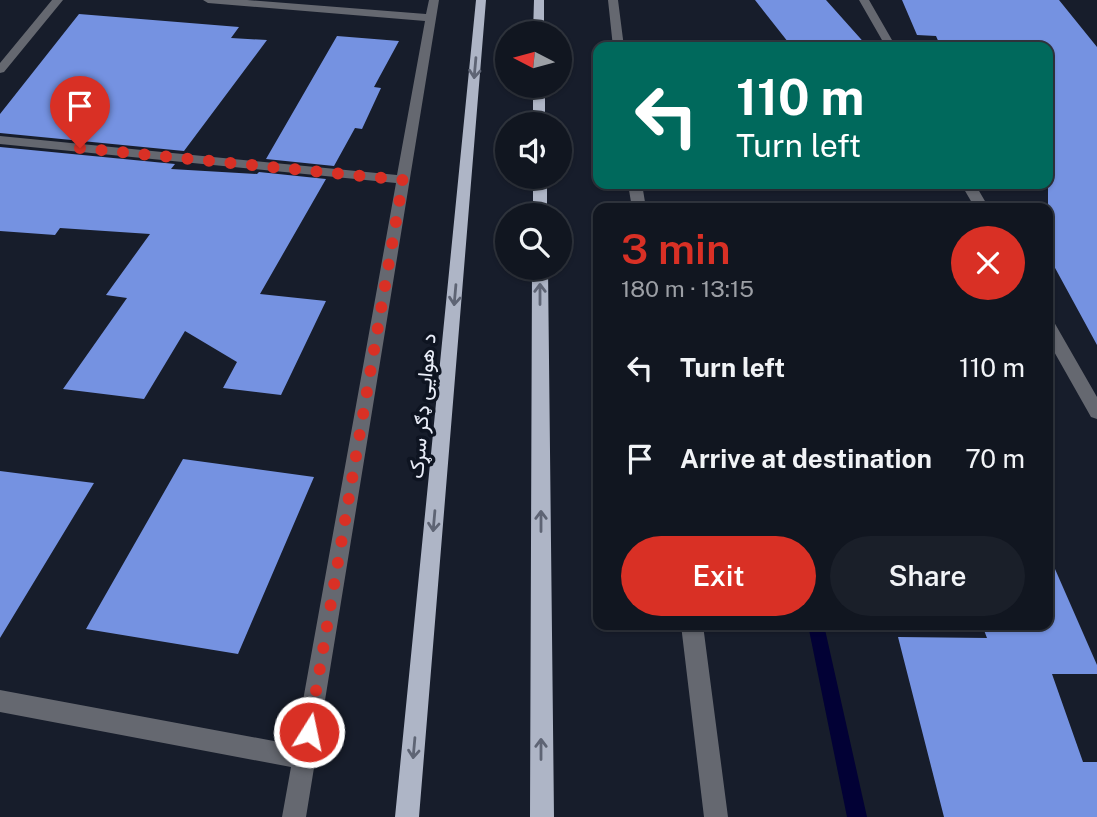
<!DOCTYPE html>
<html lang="en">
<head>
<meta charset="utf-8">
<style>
  :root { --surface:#111620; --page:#1a1f29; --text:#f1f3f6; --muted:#9c9fa5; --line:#30353e; --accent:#d93025 }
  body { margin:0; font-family:"Public Sans",Vazirmatn,sans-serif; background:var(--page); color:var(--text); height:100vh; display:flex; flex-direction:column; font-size:26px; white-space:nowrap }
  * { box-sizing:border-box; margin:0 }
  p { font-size:23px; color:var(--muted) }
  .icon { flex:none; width:38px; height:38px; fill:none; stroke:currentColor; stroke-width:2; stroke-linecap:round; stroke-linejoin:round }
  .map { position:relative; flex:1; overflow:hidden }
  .drawer { position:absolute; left:593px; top:203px; width:460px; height:427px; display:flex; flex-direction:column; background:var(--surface); border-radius:14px; box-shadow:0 2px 5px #0004,0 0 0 2px var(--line) }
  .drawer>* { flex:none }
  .guide { position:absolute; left:593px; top:42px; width:460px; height:147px; border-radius:14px; box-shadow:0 2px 5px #0004,0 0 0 2px var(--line); background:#00695c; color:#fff; overflow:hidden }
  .needle { width:46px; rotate:276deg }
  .buttons { position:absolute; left:495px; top:21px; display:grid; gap:14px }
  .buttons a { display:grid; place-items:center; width:77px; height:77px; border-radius:50%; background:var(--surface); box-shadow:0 2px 5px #0004,0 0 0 2px var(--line); font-size:35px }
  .pin { position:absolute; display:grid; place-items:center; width:60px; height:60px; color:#fff; margin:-72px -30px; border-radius:50% 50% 50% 0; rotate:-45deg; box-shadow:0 0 7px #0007 }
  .pin .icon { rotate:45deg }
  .me { position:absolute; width:77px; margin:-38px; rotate:10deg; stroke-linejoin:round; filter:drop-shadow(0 0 5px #0008) }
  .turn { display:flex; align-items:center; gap:24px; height:147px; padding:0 28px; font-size:32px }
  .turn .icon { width:91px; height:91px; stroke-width:2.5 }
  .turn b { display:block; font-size:49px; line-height:60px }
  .round { display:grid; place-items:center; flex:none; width:74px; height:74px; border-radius:37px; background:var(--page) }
  .headline { display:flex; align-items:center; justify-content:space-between; height:119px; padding:0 28px }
  h1 { font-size:42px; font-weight:600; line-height:52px; color:var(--accent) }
  .cta { display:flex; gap:14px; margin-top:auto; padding:14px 28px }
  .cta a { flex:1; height:80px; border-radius:42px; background:var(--accent); color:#fff; font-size:28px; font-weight:600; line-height:80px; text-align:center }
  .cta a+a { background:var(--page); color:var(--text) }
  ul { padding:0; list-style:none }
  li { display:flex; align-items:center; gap:21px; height:91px; padding:0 28px }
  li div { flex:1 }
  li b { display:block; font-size:26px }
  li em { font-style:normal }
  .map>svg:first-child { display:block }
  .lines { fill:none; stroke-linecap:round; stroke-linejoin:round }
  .stream { fill:#020135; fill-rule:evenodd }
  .building { fill:#7592e1 }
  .minor { fill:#656870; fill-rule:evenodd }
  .major { fill:#aeb5c6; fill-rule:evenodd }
  .oneway { stroke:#5e6474 }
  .route { stroke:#d93025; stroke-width:12; stroke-dasharray:0 21.6 }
  .labels { text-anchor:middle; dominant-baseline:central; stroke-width:7; stroke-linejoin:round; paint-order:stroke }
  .street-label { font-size:21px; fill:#e9edf8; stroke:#0e1421 }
</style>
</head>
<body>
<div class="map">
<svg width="1097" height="817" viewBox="0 0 1097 817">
  <rect width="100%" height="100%" fill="#171d2b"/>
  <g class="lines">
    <path class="stream" d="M808 625H824L867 817H847Z"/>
  </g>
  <path class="building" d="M755 0H826L868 47H792Z
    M902 0H1059L1097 47V345L1048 255V47L940 45 936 36 917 35Z
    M79 14 239 27 231 38 267 40 184 151 0 133V114Z
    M337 36 399 41 374 87 381 88 362 129 355 128 334 166 266 159Z
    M0 147 175 164 171 169 257 174 259 172 326 179 260 294 326 301 281 395 223 388 237 362 185 331 144 399 63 389 127 298 106 295 150 234 60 228 55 235 0 231Z
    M183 459 314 477 238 654 86 629Z
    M0 471 94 483 0 638Z
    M1048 553 1097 665V674H1052L1083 762H1097V817H944L898 637 987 638 982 625H1048Z"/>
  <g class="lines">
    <path class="minor" d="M52 0H63L4 72 0 73V63Z
      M203 0H247L426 14 429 0H439L306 817H282L291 767 0 712V690L295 745 396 183 0 144V136L397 175 425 21 208 3Z
      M608 0H618L624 47H613Z
      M859 0H869L896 47H886Z
      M628 184H642L646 208H632Z
      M961 184H975L989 208H975Z
      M1048 321 1054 322 1097 397V419L1091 417 1048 341Z
      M681 625H703L728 817H704Z"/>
    <path class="major" d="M476 0H486L419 817H395Z
      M534 0H544V33H533Z
      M533 86H545V124H533Z
      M533 177H547V215H533Z
      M532 268H548L554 817H530Z"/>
  </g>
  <defs><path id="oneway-shaft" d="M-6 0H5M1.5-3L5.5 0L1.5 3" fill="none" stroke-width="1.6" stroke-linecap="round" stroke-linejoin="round" transform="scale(1.75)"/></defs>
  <g class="oneway">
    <use href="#oneway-shaft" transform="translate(475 68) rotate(95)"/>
    <use href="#oneway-shaft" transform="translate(540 294) rotate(-90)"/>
    <use href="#oneway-shaft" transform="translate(455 295) rotate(95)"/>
    <use href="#oneway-shaft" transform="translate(434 521) rotate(95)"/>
    <use href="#oneway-shaft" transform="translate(541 521) rotate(-90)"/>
    <use href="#oneway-shaft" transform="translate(414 748) rotate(95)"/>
    <use href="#oneway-shaft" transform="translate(541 749) rotate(-90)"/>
  </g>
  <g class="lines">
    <path class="route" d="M80 148 403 180 309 732"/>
  </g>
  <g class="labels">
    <g class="street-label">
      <text transform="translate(422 406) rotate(-85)">د هوایی ډګر سړک</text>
    </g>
  </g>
</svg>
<div class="buttons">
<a><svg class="needle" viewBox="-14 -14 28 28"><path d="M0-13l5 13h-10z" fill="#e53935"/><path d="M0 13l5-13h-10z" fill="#9c9fa5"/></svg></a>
<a><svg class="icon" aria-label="sound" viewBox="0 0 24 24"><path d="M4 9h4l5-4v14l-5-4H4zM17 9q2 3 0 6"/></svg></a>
<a><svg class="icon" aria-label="search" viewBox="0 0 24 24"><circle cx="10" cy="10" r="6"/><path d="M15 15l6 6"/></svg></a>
</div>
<div class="pin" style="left:80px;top:148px;background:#d93025"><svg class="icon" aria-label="arrive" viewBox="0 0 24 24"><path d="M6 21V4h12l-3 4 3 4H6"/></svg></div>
<svg class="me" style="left:309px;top:732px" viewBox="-20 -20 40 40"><circle r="17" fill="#d93025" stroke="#fff" stroke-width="3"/><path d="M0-11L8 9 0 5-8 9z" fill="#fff"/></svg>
<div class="guide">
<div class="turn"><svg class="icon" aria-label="left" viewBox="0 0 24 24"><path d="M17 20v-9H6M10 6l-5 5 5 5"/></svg><div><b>110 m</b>Turn left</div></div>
</div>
<section class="drawer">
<div class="headline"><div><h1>3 min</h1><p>180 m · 13:15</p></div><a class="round" style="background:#d93025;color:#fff"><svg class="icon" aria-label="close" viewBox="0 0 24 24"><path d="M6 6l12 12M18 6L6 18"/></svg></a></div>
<ul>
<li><svg class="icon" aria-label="left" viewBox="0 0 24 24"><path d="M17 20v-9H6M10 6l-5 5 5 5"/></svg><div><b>Turn left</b></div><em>110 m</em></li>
<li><svg class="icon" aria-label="arrive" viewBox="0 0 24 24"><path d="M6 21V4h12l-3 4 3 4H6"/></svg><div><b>Arrive at destination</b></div><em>70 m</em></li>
</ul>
<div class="cta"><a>Exit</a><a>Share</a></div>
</section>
</div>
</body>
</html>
